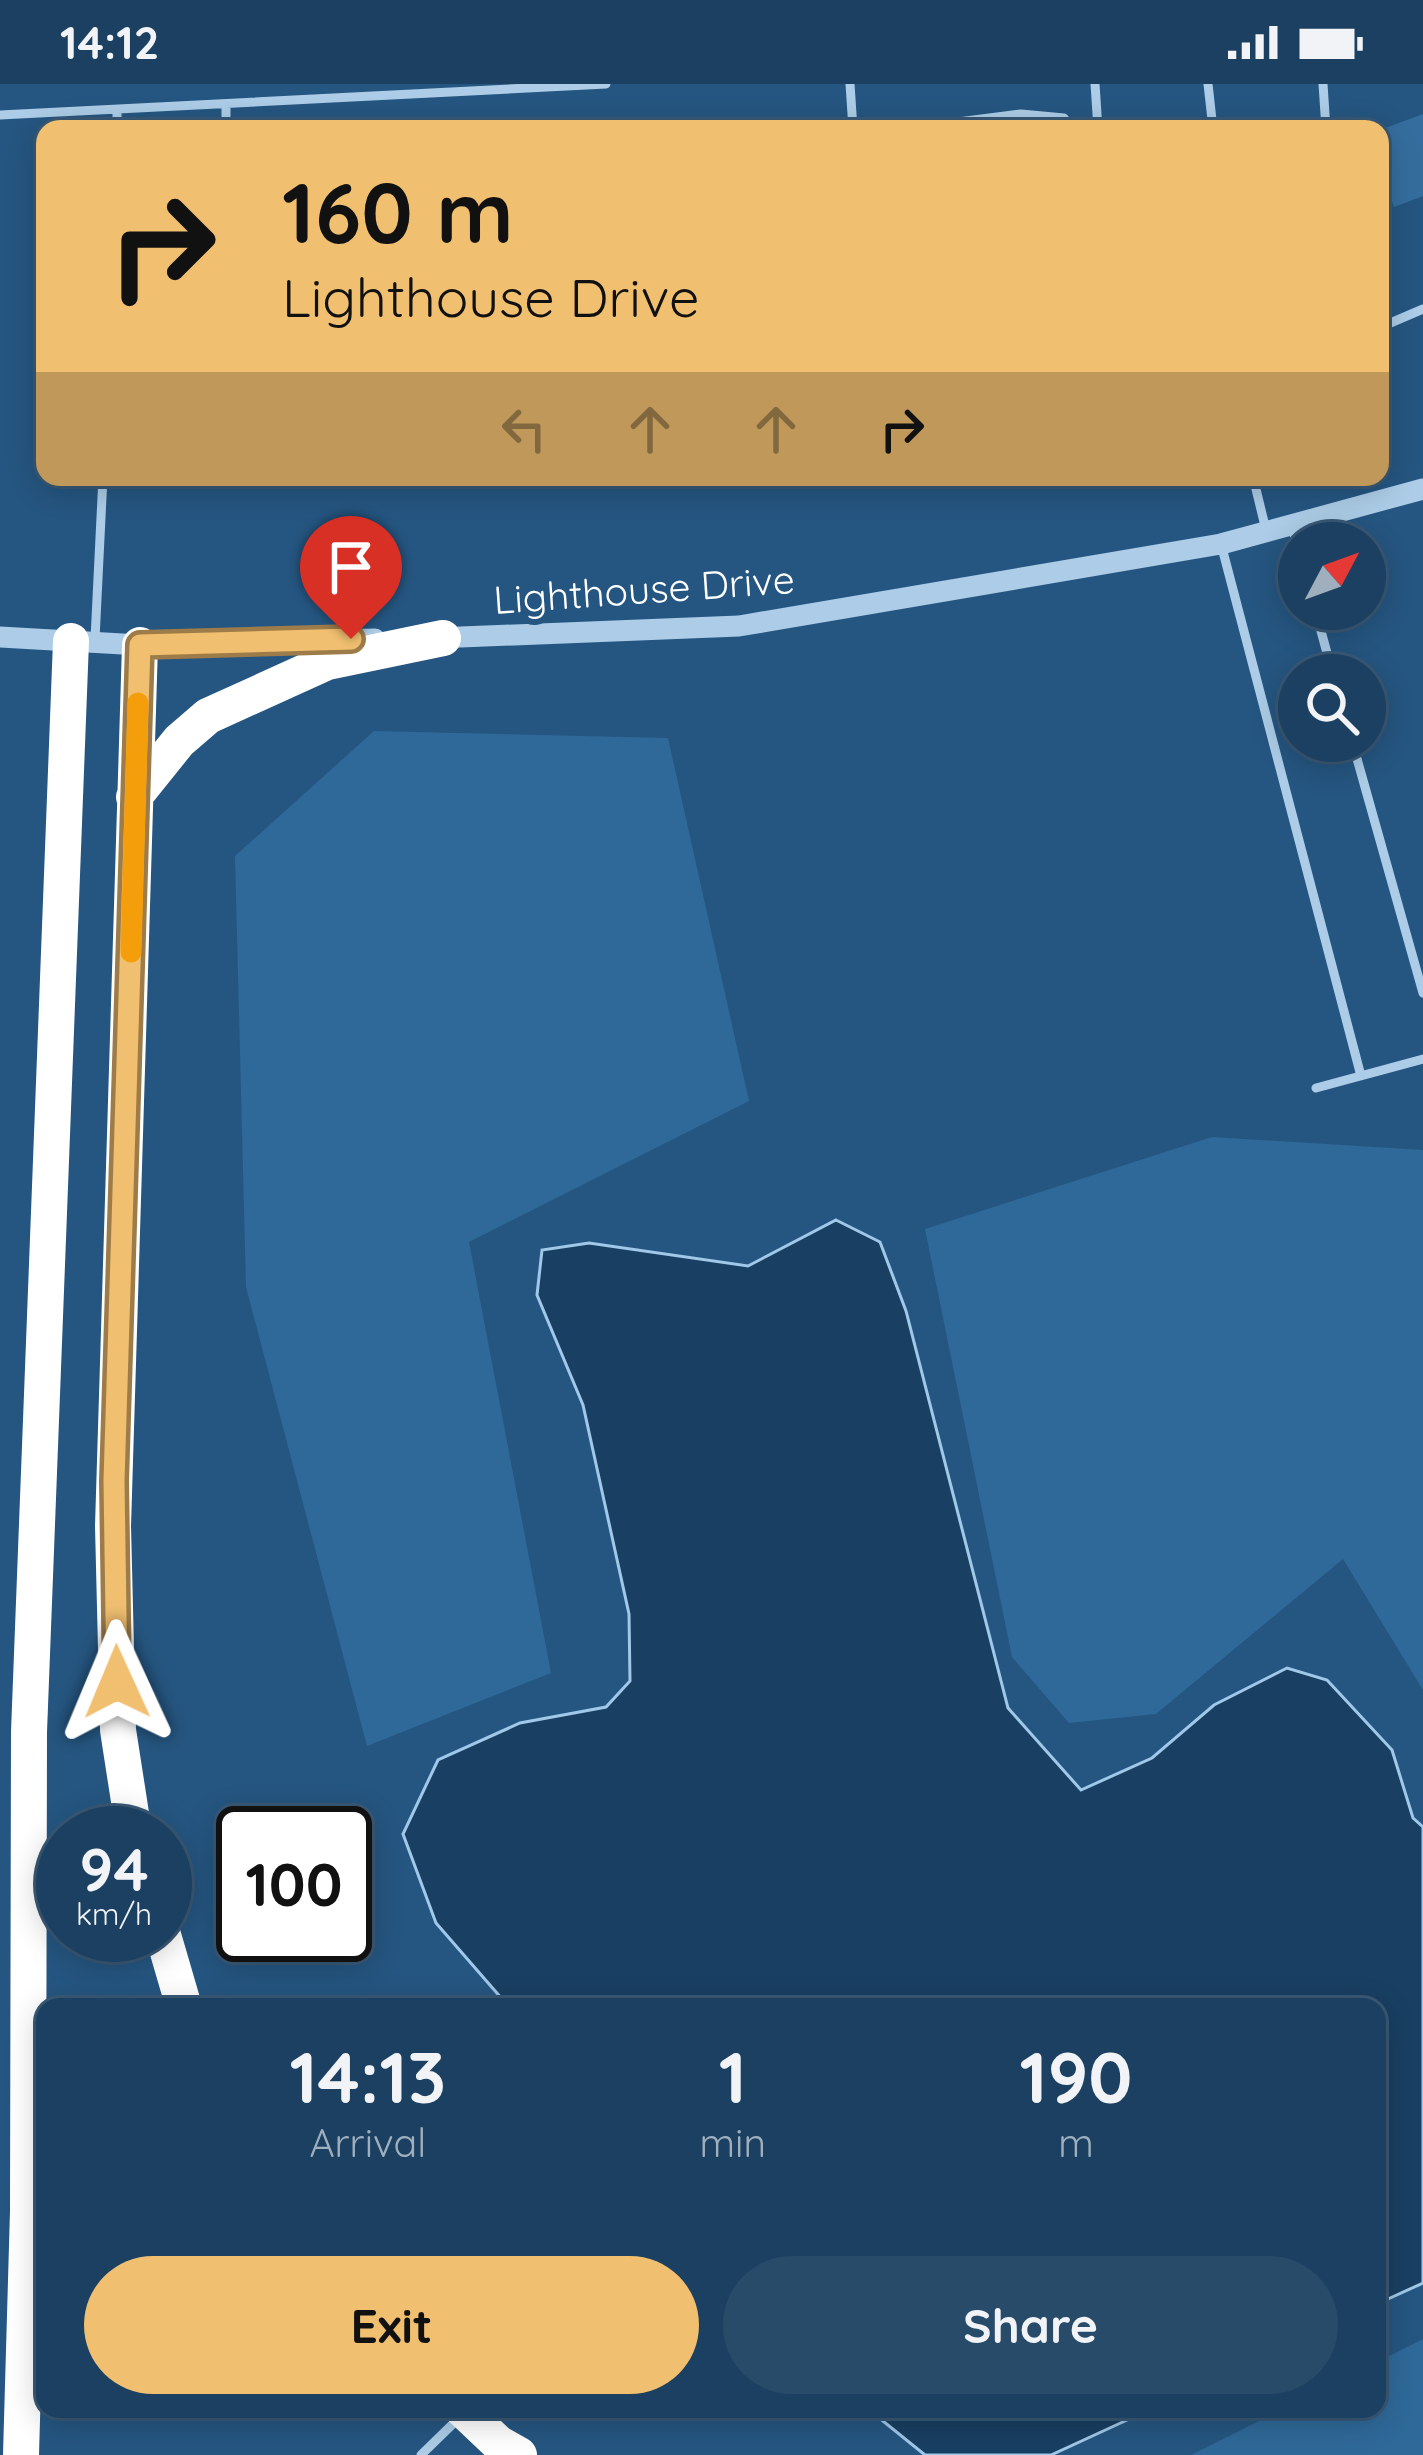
<!DOCTYPE html>
<html lang="en">
<head>
<meta charset="utf-8">
<style>
  :root { --surface:#1c4061; --page:#294b6a; --text:#f1f3f6; --muted:#a0afbd; --line:#3a5976; --accent:#f1bf70 }
  body { margin:0; font-family:Quicksand,sans-serif; background:var(--page); color:var(--text); height:100vh; display:flex; flex-direction:column; font-size:45px; white-space:nowrap }
  * { box-sizing:border-box; margin:0 }
  p { font-size:39px; color:var(--muted) }
  .icon { flex:none; width:66px; height:66px; fill:none; stroke:currentColor; stroke-width:2; stroke-linecap:round; stroke-linejoin:round }
  .map { position:relative; flex:1; overflow:hidden }
  .drawer { position:absolute; left:36px; top:1914px; width:1350px; height:420px; display:flex; flex-direction:column; background:var(--surface); border-radius:24px; box-shadow:0 6px 30px #0003,0 0 0 3px var(--line) }
  .drawer>* { flex:none }
  .banner { position:absolute; left:36px; top:36px; width:1353px; height:366px; border-radius:24px; box-shadow:0 6px 30px #0003,0 0 0 3px var(--line); background:#f1bf70; color:#111; overflow:hidden }
  .needle { width:78px; rotate:49deg }
  .controls { position:absolute; left:1278px; top:438px; display:grid; gap:24px }
  .controls a { display:grid; place-items:center; width:108px; height:108px; border-radius:50%; background:var(--surface); box-shadow:0 6px 30px #0003,0 0 0 3px var(--line); font-size:60px }
  .speed { position:absolute; left:36px; top:1722px; display:flex; gap:24px; font-size:60px; font-weight:700; text-align:center }
  .speed>* { display:grid; place-content:center; width:156px; height:156px; border-radius:50%; background:var(--surface); box-shadow:0 6px 30px #0003,0 0 0 3px var(--line); line-height:1 }
  .speed small { font-size:30px; font-weight:400 }
  .speed .limit { border:6px solid #111; border-radius:18px; background:#fff; color:#111 }
  .pin { position:absolute; display:grid; place-items:center; width:102px; height:102px; color:#fff; margin:-123px -51px; border-radius:50% 50% 50% 0; rotate:-45deg; box-shadow:0 0 12px #0007 }
  .pin .icon { rotate:45deg }
  .me { position:absolute; width:132px; margin:-66px; rotate:359deg; stroke-linejoin:round; filter:drop-shadow(0 0 9px #0008) }
  .turn { display:flex; align-items:center; gap:42px; height:252px; padding:0 48px; font-size:54px }
  .turn .icon { width:156px; height:156px; stroke-width:2.5 }
  .turn b { display:block; font-size:84px; line-height:102px }
  .lanes { display:flex; align-items:center; height:114px; padding:0 48px; background:#0003; justify-content:center; gap:60px; direction:ltr }
  .lanes .off { opacity:.35 }
  .eta { display:flex; justify-content:space-evenly; align-items:center; height:204px; text-align:center }
  .eta b { font-size:72px; font-weight:800; line-height:84px }
  .action { display:flex; gap:24px; margin-top:auto; padding:24px 48px }
  .action a { flex:1; height:138px; border-radius:72px; background:var(--accent); color:#111; font-size:48px; font-weight:800; line-height:138px; text-align:center }
  .action a+a { background:var(--page); color:var(--text) }
  .status { display:flex; justify-content:space-between; align-items:center; height:84px; padding:0 60px; background:var(--surface); direction:ltr }
  .status svg { height:33px; fill:currentColor }
  .map>svg:first-child { display:block }
  .green { fill:#2f6999 }
  .water { fill:#193f62; stroke:#a0c8e8; stroke-width:3 }
  .building { fill:#356e9e }
  .lines { fill:none; stroke-linecap:round; stroke-linejoin:round }
  .service { stroke:#accce7; stroke-width:9 }
  .tertiary { stroke:#accce7; stroke-width:21 }
  .motorway { stroke:#fff; stroke-width:36 }
  .route-casing { stroke:#9d7c49; stroke-width:30 }
  .route { stroke:#f1bf70; stroke-width:21 }
  .slow { stroke:#f59e0b; stroke-width:21 }
  .labels { text-anchor:middle; dominant-baseline:central; stroke-width:12; stroke-linejoin:round; paint-order:stroke }
  .street-label { font-size:39px; fill:#fff; stroke:#255681 }
</style>
</head>
<body>
<div class="status"><b>14:12</b><svg viewBox="0 0 49 12"><path d="M0 12V9h3v3zM5 12V6h3v6zM10 12V3h3v9zM15 12V0h3v12zM26 1h20v11H26zM47 4h2v5h-2z"/></svg></div>
<div class="map">
<svg width="1423" height="2371" viewBox="0 0 1423 2371">
  <rect width="100%" height="100%" fill="#255681"/>
  <path class="green" d="M374 647 668 654 749 1017 469 1158 551 1589 367 1662 246 1203 235 772Z
    M1212 1053 1423 1066V1606L1343 1475 1156 1630 1069 1639 1012 1573 925 1145Z
    M1423 2255V2371H1191L1283 2325H1377V2278Z"/>
  <path class="water" d="M836 1136 880 1158 906 1227 1008 1624 1081 1706 1152 1674 1214 1621 1287 1584 1327 1596 1392 1666 1413 1734 1423 1743V2199L1377 2220V1923H509L436 1839 403 1750 438 1676 520 1639 606 1623 630 1597 629 1530 583 1321 537 1211 542 1166 589 1159 748 1182Z
    M868 2325H1151L1051 2371H925Z"/>
  <path class="building" d="M1423 30V112L1394 123 1380 85V46Z"/>
  <g class="lines">
    <path class="service" d="M850 0 853 45
      M1095 0 1098 45
      M1208 0 1213 45
      M1323 0 1326 45
      M226 20V45
      M0 31 606 0
      M117 45V26
      M952 45 958 38 1021 30 1064 34 1073 45
      M1380 237 1388 240 1423 225
      M1253 393 1266 446
      M1292 443 1299 469
      M1221 460 1361 992
      M1315 525 1333 591
      M95 555 103 393
      M1352 657 1423 909
      M1316 1004 1423 975
      M421 2371 461 2332"/>
    <path class="tertiary" d="M0 553 140 561 375 555
      M436 554 739 542 1221 460 1423 405"/>
    <path class="motorway" d="M134 713 179 657 208 632 327 578 443 554
      M134 1749 118 1646 113 1442 140 561
      M163 1851 184 1923
      M462 2325 498 2359 519 2371
      M21 2371 28 2127 29 1648 71 557"/>
  </g>
  <g class="lines">
    <defs>
      <path id="route" d="M117 1598 114 1397 140 561 351 555"/>
    </defs>
    <use href="#route" class="route-casing"/>
    <use href="#route" class="route"/>
    <path class="slow" d="M131 868 138 619"/>
  </g>
  <g class="labels">
    <g class="street-label">
      <text transform="translate(644 505) rotate(-4)">Lighthouse Drive</text>
    </g>
  </g>
</svg>
<div class="controls">
<a><svg class="needle" viewBox="-14 -14 28 28"><path d="M0-13l5 13h-10z" fill="#e53935"/><path d="M0 13l5-13h-10z" fill="#a0afbd"/></svg></a>
<a><svg class="icon" aria-label="search" viewBox="0 0 24 24"><circle cx="10" cy="10" r="6"/><path d="M15 15l6 6"/></svg></a>
</div>
<div class="speed"><div>94<small>km/h</small></div><div class="limit">100</div></div>
<div class="pin" style="left:351px;top:555px;background:#d93025"><svg class="icon" aria-label="arrive" viewBox="0 0 24 24"><path d="M6 21V4h12l-3 4 3 4H6"/></svg></div>
<svg class="me" style="left:117px;top:1598px" viewBox="-20 -20 40 40"><path d="M0-17L14 15 0 8-14 15z" fill="#f1bf70" stroke="#fff" stroke-width="4"/></svg>
<div class="banner">
<div class="turn"><svg class="icon" aria-label="right" viewBox="0 0 24 24"><path d="M7 20v-9h11M14 6l5 5-5 5"/></svg><div><b>160 m</b>Lighthouse Drive</div></div>
<div class="lanes"><svg class="icon off" aria-label="left" viewBox="0 0 24 24"><path d="M17 20v-9H6M10 6l-5 5 5 5"/></svg><svg class="icon off" aria-label="ahead" viewBox="0 0 24 24"><path d="M12 20V5M6 11l6-6 6 6"/></svg><svg class="icon off" aria-label="ahead" viewBox="0 0 24 24"><path d="M12 20V5M6 11l6-6 6 6"/></svg><svg class="icon" aria-label="right" viewBox="0 0 24 24"><path d="M7 20v-9h11M14 6l5 5-5 5"/></svg></div>
</div>
<section class="drawer">
<div class="eta">
<div><b>14:13</b><p>Arrival</p></div>
<div><b>1</b><p>min</p></div>
<div><b>190</b><p>m</p></div>
</div>
<div class="action"><a>Exit</a><a>Share</a></div>
</section>
</div>
</body>
</html>
